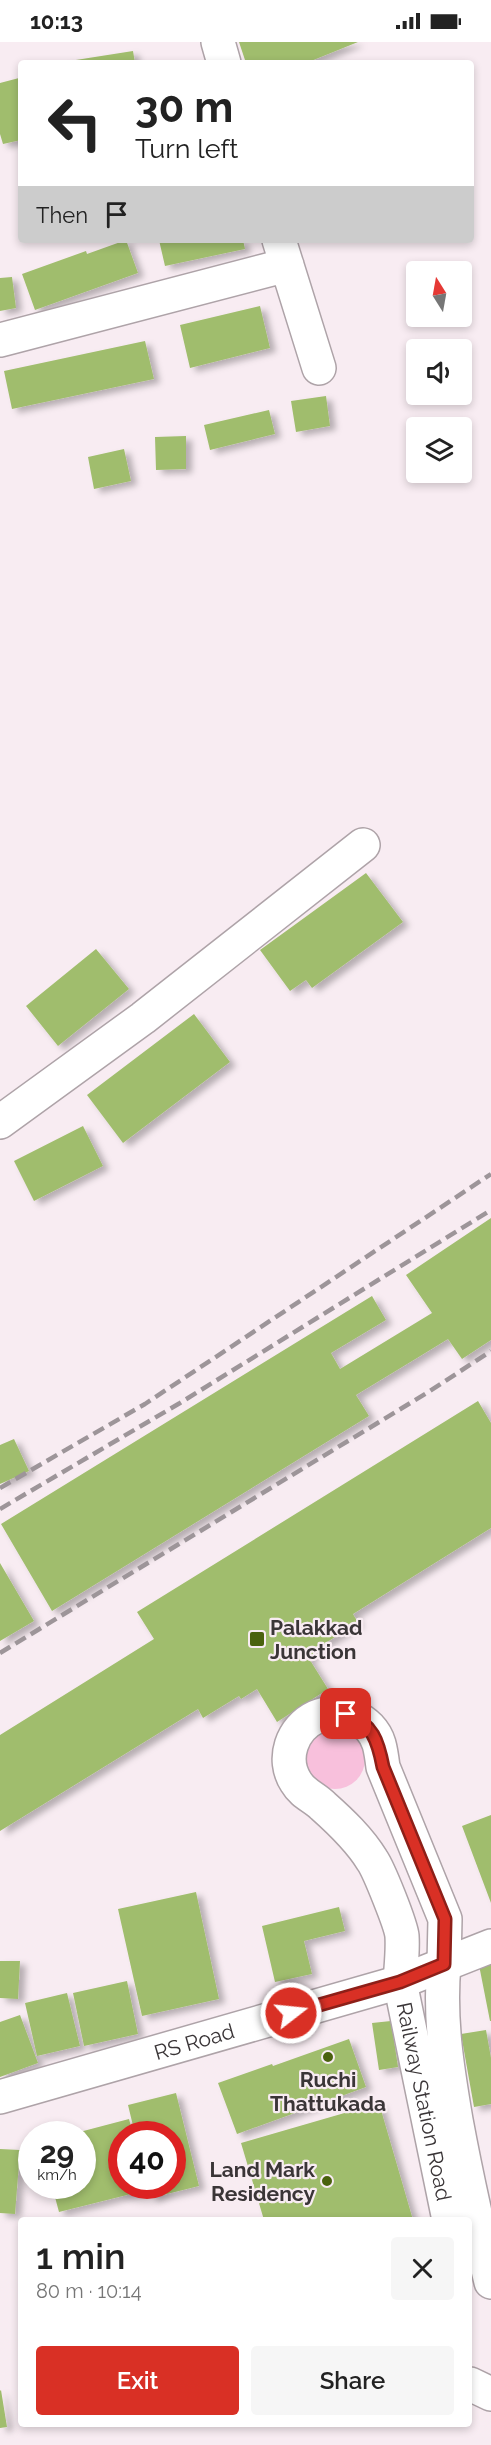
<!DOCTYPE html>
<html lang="en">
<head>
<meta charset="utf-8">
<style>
  :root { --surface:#fff; --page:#f6f6f6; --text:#222; --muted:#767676; --accent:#d93025 }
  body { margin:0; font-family:Raleway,sans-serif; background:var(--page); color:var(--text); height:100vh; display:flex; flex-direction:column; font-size:22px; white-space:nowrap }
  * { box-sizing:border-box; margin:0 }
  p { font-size:20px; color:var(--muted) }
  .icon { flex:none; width:33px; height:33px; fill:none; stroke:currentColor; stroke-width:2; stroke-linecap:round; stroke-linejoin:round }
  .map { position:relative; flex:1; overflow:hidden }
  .panel { position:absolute; left:18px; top:2175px; width:454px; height:210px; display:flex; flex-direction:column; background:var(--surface); border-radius:6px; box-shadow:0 3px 9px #0003 }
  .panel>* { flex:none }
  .hud { position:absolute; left:18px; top:18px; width:456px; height:183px; border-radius:6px; box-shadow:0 3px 9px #0003; background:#fff; color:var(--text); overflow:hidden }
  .needle { width:39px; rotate:349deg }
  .tools { position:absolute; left:406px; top:219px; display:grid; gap:12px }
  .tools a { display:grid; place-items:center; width:66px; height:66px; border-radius:6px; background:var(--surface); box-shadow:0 3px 9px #0003; font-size:30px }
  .speed { position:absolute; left:18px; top:2079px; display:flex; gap:12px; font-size:30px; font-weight:700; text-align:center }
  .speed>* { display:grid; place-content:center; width:78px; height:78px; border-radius:50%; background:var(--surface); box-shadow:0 3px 9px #0003; line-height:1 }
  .speed small { font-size:15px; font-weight:400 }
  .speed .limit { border:9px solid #d22; background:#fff; color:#111 }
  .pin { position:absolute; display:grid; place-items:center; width:51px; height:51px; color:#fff; margin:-26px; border-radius:12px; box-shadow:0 3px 9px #0006 }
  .me { position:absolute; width:66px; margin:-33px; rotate:74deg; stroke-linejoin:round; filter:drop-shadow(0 0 4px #0008) }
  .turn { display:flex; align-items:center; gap:21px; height:126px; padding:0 18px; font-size:27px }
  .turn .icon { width:78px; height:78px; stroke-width:2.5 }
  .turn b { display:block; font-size:42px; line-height:51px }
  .then { display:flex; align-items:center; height:57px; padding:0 18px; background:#0003; gap:12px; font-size:22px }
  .round { display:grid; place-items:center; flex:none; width:63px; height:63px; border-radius:6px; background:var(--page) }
  .summary { display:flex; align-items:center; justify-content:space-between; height:102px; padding:0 18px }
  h1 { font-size:36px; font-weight:600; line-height:45px }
  .button { display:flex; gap:12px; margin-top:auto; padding:12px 18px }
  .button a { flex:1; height:69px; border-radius:6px; background:var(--accent); color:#fff; font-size:24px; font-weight:600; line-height:69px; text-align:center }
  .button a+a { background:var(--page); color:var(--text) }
  .status { display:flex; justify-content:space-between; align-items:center; height:42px; padding:0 30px; background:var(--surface); direction:ltr }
  .status svg { height:16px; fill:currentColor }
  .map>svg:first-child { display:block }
  .green { fill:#f8c0dc }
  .building { fill:#a0bd6d; filter:url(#shadow) }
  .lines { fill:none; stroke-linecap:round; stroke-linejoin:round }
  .street-casing { stroke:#aea3a8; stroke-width:36 }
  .secondary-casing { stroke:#aea3a8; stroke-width:36 }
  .street { stroke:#fff; stroke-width:33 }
  .secondary { stroke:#fff; stroke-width:33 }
  .rail { stroke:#9d9599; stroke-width:4.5; stroke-dasharray:12 6; stroke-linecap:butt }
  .route-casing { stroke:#8d1f18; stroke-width:15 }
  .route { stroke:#d93025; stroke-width:10 }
  .poi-dot { fill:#4a620e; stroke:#f8ecf2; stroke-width:2 }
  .labels { text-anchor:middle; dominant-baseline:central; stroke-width:4.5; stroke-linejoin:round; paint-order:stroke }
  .poi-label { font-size:21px; font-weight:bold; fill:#3a3537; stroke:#f8ecf2; text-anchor:start }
  .street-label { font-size:21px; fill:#3a3537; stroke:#f8ecf2 }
</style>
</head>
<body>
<div class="status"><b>10:13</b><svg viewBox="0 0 49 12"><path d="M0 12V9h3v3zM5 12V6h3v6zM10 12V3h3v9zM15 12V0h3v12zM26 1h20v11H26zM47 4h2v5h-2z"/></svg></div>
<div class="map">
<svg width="491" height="2403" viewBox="0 0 491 2403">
  <defs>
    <filter id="shadow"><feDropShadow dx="6" dy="4" stdDeviation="3" flood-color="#0004"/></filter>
  </defs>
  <rect width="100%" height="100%" fill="#f8ecf2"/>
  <path class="green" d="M305 1717a30 30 0 1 1 60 0a30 30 0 1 1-60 0Z"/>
  <path class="building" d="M239 0H358L306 21H246Z
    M133 9 135 21H63V20Z
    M19 36 21 98 3 102 0 92V41Z
    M126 198 138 231 35 268 22 232 86 209 87 212Z
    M159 198H243L245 207 165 224Z
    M12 235 16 266 0 269V236Z
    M260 264 270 306 190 326 180 283Z
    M145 299 154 337 12 367 4 329Z
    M326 354 330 384 296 390 291 359Z
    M269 368 275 392 210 408 204 383Z
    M186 394V427L156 428 155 395Z
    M124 407 131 439 94 447 88 415Z
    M366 831 403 880 312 946 306 938 290 949 260 908Z
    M96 907 129 947 58 1004 26 964Z
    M194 972 230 1020 123 1101 87 1053Z
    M83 1084 103 1124 34 1159 14 1119Z
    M491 1176V1298L462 1317 448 1297 417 1316 356 1353 369 1374 52 1569 1 1482 372 1254 386 1278 331 1311 340 1327 432 1271 406 1233Z
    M478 1359 491 1381V1486L353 1572 358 1581 322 1603 324 1606 308 1615 328 1647 277 1680 257 1647 241 1657 239 1654 203 1676 198 1667 0 1789V1693L154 1597 137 1570Z
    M14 1397 29 1429 0 1442V1403Z
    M0 1521 34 1579 0 1599Z
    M491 1773V1861L462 1784Z
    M196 1850 219 1957 142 1974 118 1867Z
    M339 1865 345 1889 304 1899 312 1932 275 1940 262 1884Z
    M0 1919H20L18 1957 0 1956Z
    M491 1921V1979H490L479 1923Z
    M127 1939 138 1992 84 2004 73 1951Z
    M67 1951 80 2004 37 2014 25 1961Z
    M20 1973 38 2021 0 2035V1980Z
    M391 1979 398 2025 379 2028 372 1981Z
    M486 1988 491 2016V2062L474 2065 461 1992Z
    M349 1997 366 2045 237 2092 218 2041 272 2022 273 2024Z
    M176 2051 199 2144 151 2156 148 2144H172V2092H135L128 2063Z
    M379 2061 413 2178H264L241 2101Z
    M129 2077 133 2092H122V2144H146L147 2148 59 2170 52 2144H82V2092H72Z
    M0 2107 20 2108 15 2172 0 2171Z
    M1 2348 7 2385 0 2386V2349Z"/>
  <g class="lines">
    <defs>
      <path id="street" d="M218 0 224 21
        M279 198 319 326
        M0 298 287 223
        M0 1080 143 976 363 803
        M400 1940C401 1925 403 1909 402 1894 401 1883 379 1828 372 1818 359 1797 341 1780 323 1764 314 1755 303 1752 296 1740 281 1717 292 1686 316 1675 340 1664 371 1676 379 1702 381 1709 382 1717 383 1725L445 1877 444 1922"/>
      <g id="secondary">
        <path d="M444 1922C439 1976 447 2025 456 2078 466 2132 478 2186 491 2240"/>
        <path id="s1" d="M400 1940 449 2178"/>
        <path id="s2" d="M0 2055 400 1940 491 1904"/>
        <path d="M470 2342 491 2352"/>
      </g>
    </defs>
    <use href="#street" class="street-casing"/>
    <use href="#secondary" class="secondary-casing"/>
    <use href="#street" class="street"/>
    <use href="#secondary" class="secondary"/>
    <path class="rail" d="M0 1446 145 1362 491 1132
      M0 1467 180 1361 491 1168
      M0 1611 430 1349 491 1309"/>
  </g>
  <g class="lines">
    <defs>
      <path id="route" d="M291 1971 400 1940 444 1922 445 1877 383 1725C378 1699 373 1682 346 1672"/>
    </defs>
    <use href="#route" class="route-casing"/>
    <use href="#route" class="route"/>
  </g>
  <g class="poi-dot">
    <rect x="249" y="1589" width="16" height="16" rx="3"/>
    <circle cx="328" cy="2015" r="6"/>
    <circle cx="327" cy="2139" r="6"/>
  </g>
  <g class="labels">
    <g class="poi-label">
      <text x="270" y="1585">Palakkad<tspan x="270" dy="24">Junction</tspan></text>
      <text x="328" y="2037" text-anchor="middle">Ruchi<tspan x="328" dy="24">Thattukada</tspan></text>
      <text x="315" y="2127" text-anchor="end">Land Mark<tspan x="315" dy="24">Residency</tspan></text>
    </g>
    <g class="street-label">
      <text stroke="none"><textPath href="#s2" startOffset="202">RS Road</textPath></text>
      <text stroke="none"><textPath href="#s1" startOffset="122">Railway Station Road</textPath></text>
    </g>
  </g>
</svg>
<div class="tools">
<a><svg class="needle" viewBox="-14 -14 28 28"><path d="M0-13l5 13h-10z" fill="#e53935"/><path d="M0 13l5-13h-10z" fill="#767676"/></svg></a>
<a><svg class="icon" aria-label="sound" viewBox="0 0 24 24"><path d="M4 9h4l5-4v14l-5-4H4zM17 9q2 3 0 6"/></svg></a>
<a><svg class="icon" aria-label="layers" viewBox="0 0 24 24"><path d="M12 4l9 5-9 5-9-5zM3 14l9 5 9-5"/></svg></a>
</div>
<div class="speed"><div>29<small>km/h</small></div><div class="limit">40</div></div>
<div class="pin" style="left:346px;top:1672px;background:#d93025"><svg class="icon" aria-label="arrive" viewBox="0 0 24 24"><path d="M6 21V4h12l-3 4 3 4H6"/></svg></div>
<svg class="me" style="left:291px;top:1971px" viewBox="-20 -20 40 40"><circle r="17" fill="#d93025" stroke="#fff" stroke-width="3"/><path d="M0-11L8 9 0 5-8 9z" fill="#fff"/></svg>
<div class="hud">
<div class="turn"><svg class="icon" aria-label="left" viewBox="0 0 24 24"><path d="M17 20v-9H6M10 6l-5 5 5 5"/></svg><div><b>30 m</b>Turn left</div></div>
<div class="then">Then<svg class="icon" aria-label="arrive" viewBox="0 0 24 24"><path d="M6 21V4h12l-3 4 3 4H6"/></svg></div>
</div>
<section class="panel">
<div class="summary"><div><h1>1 min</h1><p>80 m · 10:14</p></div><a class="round"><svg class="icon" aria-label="close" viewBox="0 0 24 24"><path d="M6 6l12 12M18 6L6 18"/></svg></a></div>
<div class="button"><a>Exit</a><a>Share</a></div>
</section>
</div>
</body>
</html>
